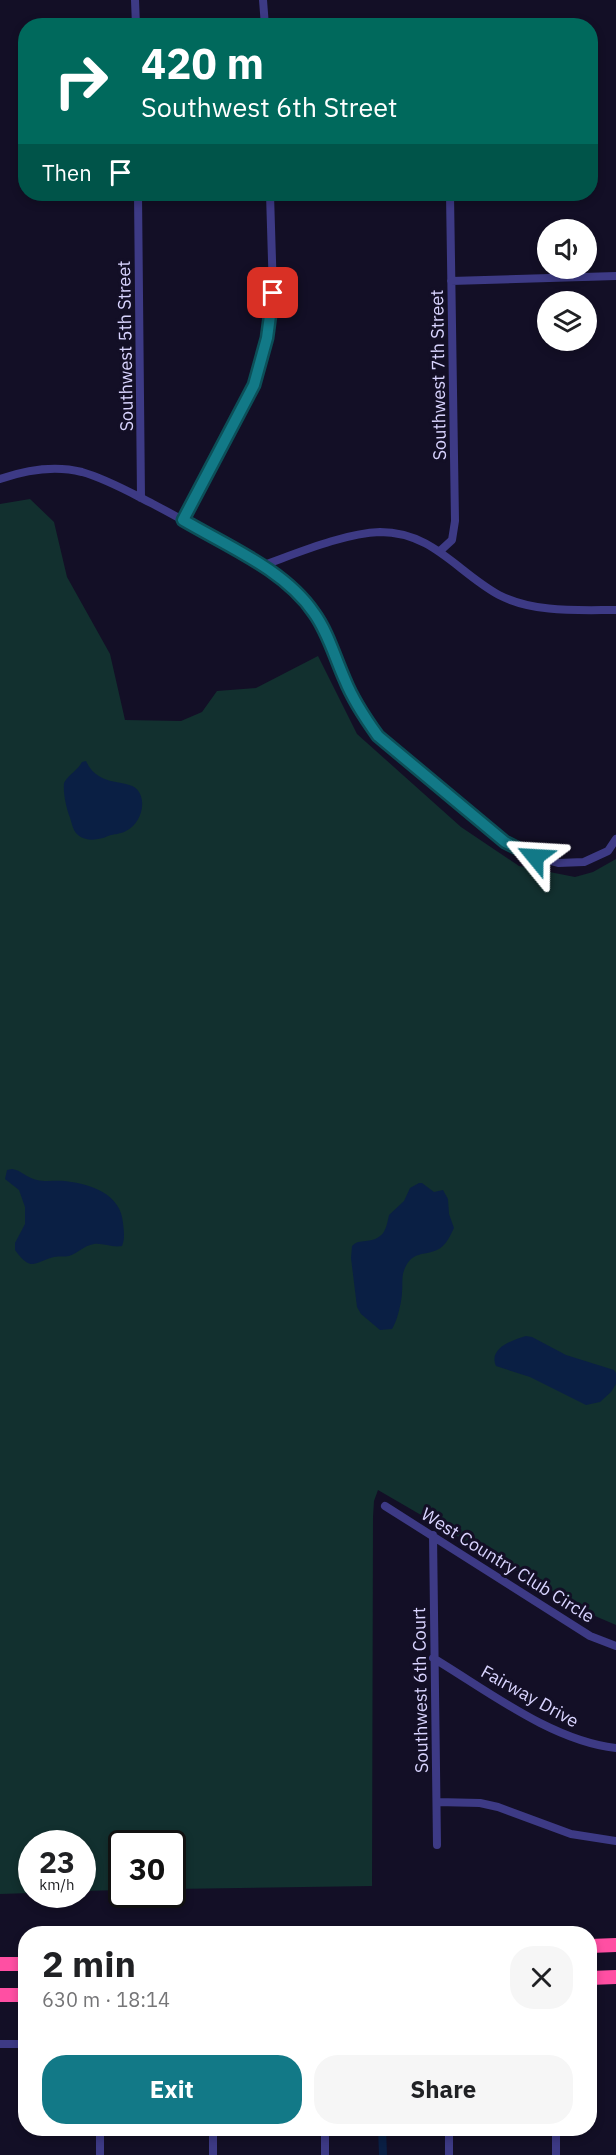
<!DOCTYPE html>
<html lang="en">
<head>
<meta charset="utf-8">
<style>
  :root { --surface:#fff; --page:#f6f6f6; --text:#202124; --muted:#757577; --accent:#127987 }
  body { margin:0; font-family:"IBM Plex Sans",sans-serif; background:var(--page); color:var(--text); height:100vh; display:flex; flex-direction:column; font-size:22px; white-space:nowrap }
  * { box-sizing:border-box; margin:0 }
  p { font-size:20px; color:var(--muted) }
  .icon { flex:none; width:33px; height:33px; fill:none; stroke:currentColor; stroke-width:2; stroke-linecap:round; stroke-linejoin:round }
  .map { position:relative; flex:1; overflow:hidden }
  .panel { position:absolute; left:18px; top:1926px; width:579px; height:210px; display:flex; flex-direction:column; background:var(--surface); border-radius:24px; box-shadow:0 3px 9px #0003 }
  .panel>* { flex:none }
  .guide { position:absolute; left:18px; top:18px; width:580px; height:183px; border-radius:24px; box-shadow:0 3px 9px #0003; background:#00695c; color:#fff; overflow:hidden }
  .buttons { position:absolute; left:537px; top:219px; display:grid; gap:12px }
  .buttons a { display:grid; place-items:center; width:60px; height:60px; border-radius:50%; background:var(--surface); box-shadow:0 3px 9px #0003; font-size:30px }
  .speed { position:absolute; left:18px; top:1830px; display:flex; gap:12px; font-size:30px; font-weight:700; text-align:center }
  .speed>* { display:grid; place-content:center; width:78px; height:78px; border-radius:50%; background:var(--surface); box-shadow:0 3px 9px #0003; line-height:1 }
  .speed small { font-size:15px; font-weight:400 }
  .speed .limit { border:3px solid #111; border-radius:9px; background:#fff; color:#111 }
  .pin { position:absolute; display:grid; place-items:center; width:51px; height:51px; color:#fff; margin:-26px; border-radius:12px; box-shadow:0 3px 9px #0006 }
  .me { position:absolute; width:66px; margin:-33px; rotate:297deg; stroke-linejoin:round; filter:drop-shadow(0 0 4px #0008) }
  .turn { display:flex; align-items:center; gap:21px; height:126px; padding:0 24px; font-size:27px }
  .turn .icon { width:78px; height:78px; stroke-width:2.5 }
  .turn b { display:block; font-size:42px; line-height:51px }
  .then { display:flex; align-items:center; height:57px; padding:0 24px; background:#0003; gap:12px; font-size:22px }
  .round { display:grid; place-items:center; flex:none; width:63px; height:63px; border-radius:24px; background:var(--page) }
  .headline { display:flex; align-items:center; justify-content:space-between; height:102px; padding:0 24px }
  h1 { font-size:36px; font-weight:700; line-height:45px }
  .button { display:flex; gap:12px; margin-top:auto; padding:12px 24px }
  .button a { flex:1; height:69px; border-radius:24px; background:var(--accent); color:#fff; font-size:24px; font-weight:700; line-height:69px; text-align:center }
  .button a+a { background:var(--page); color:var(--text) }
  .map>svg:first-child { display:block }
  .green { fill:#12302f }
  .water { fill:#0a1f44 }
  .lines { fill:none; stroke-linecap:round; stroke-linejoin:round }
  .canal { stroke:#0a1f44; stroke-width:8 }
  .minor { stroke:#3d3a85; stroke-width:8 }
  .motorway { stroke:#ff4fa3; stroke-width:14 }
  .route-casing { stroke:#0c4f58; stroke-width:15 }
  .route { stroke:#127987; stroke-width:10 }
  .labels { text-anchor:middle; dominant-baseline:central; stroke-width:6; stroke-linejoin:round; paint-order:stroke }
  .street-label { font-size:18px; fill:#d9d4ff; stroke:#130f26 }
</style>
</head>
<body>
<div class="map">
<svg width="616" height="2155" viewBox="0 0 616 2155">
  <rect width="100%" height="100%" fill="#130f26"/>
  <path class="green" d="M30 499 54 522 67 577 110 654 125 720 181 721 202 712 217 691 256 688 318 656 357 734 461 827 519 866 575 877 593 872 616 859V1625L595 1616 378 1490 374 1501 373 1517 372 1886 173 1889 172 1844H122L121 1890 83 1891 82 1844H32L31 1893 0 1894V504Z"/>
  <path class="water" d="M86 761C99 790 131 777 139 792 147 805 139 825 126 831 121 834 114 834 108 836 100 840 86 842 78 835 72 830 72 822 69 815 66 806 63 793 64 783 69 774 78 770 82 762Z
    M12 1169C21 1170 27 1178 37 1180 46 1182 56 1180 65 1181 91 1184 121 1194 123 1223 124 1232 125 1238 122 1246 112 1248 104 1243 94 1244 83 1246 78 1253 69 1256 64 1257 59 1256 54 1257 34 1262 32 1273 15 1250V1243L25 1224V1207L19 1190 5 1179 7 1170Z
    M419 1183H422L434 1192 443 1190 448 1199 449 1214 454 1228C450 1236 446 1246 437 1250 423 1256 413 1251 405 1268 401 1276 403 1284 402 1292 402 1301 397 1322 392 1329L380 1330 361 1314 357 1307 351 1258 352 1246C357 1241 359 1242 366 1241 384 1239 386 1230 389 1215L404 1201 410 1188Z
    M526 1336 532 1337 566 1355 614 1370 616 1373V1384L611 1392 600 1402 586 1405 530 1377 496 1366C488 1348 513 1340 526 1336Z"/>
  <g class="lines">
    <path class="canal" d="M382 2128 383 2155"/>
    <path class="minor" d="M135 0 136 26
      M263 0 265 26
      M138 194 141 498
      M451 281 616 276
      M0 479C26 470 54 465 82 472 107 479 131 493 153 504 199 528 242 554 285 581L300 594 316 615 346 683 363 716 378 736 505 842 535 857 558 863 584 862 608 851 616 839
      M183 520 254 385 267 338 273 293 270 194
      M440 551 452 540 455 521 450 194
      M261 566C295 554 344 533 380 532 433 532 457 572 499 595 534 613 578 610 616 610
      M385 1506 590 1636 616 1646
      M433 1535 437 1845
      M433 1658C488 1691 552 1741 616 1748
      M437 1802 480 1803 498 1807 571 1834 616 1841
      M0 2044H26
      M100 2128V2155
      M213 2128V2155
      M325 2128V2155
      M449 2128V2155
      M556 2128V2155"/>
    <path class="motorway" d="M590 1946 616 1945
      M0 1964H26
      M590 1978 616 1977
      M0 1995H26"/>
  </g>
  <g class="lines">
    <defs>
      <path id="route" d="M273 293 267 338 254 385 183 520C227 546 285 570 314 613 328 632 335 658 345 680 353 700 365 718 378 736L505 842 535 857"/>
    </defs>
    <use href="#route" class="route-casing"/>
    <use href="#route" class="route"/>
  </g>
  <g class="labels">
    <g class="street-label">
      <text transform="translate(125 346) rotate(-91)">Southwest 5th Street</text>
      <text transform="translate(438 375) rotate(-91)">Southwest 7th Street</text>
      <text transform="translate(508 1565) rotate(32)">West Country Club Circle</text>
      <text transform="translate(420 1690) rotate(-91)">Southwest 6th Court</text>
      <text transform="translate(530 1696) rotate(29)">Fairway Drive</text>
    </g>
  </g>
</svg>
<div class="buttons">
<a><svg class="icon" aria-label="sound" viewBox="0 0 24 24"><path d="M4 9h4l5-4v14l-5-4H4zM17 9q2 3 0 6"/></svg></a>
<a><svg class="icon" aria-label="layers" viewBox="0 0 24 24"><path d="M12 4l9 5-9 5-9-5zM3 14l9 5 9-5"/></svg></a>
</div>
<div class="speed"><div>23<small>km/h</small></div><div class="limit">30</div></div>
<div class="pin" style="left:273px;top:293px;background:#d93025"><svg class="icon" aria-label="arrive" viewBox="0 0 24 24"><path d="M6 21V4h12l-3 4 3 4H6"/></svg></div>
<svg class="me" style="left:535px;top:857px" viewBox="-20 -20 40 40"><path d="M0-17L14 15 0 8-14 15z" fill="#127987" stroke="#fff" stroke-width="4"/></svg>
<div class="guide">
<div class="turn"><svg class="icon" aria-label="right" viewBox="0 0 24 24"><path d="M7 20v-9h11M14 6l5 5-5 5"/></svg><div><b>420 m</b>Southwest 6th Street</div></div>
<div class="then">Then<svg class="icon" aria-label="arrive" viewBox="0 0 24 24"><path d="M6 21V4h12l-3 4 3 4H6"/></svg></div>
</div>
<section class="panel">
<div class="headline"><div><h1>2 min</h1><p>630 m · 18:14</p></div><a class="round"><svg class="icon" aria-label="close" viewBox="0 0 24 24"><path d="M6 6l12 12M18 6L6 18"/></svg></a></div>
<div class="button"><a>Exit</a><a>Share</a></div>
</section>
</div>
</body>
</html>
